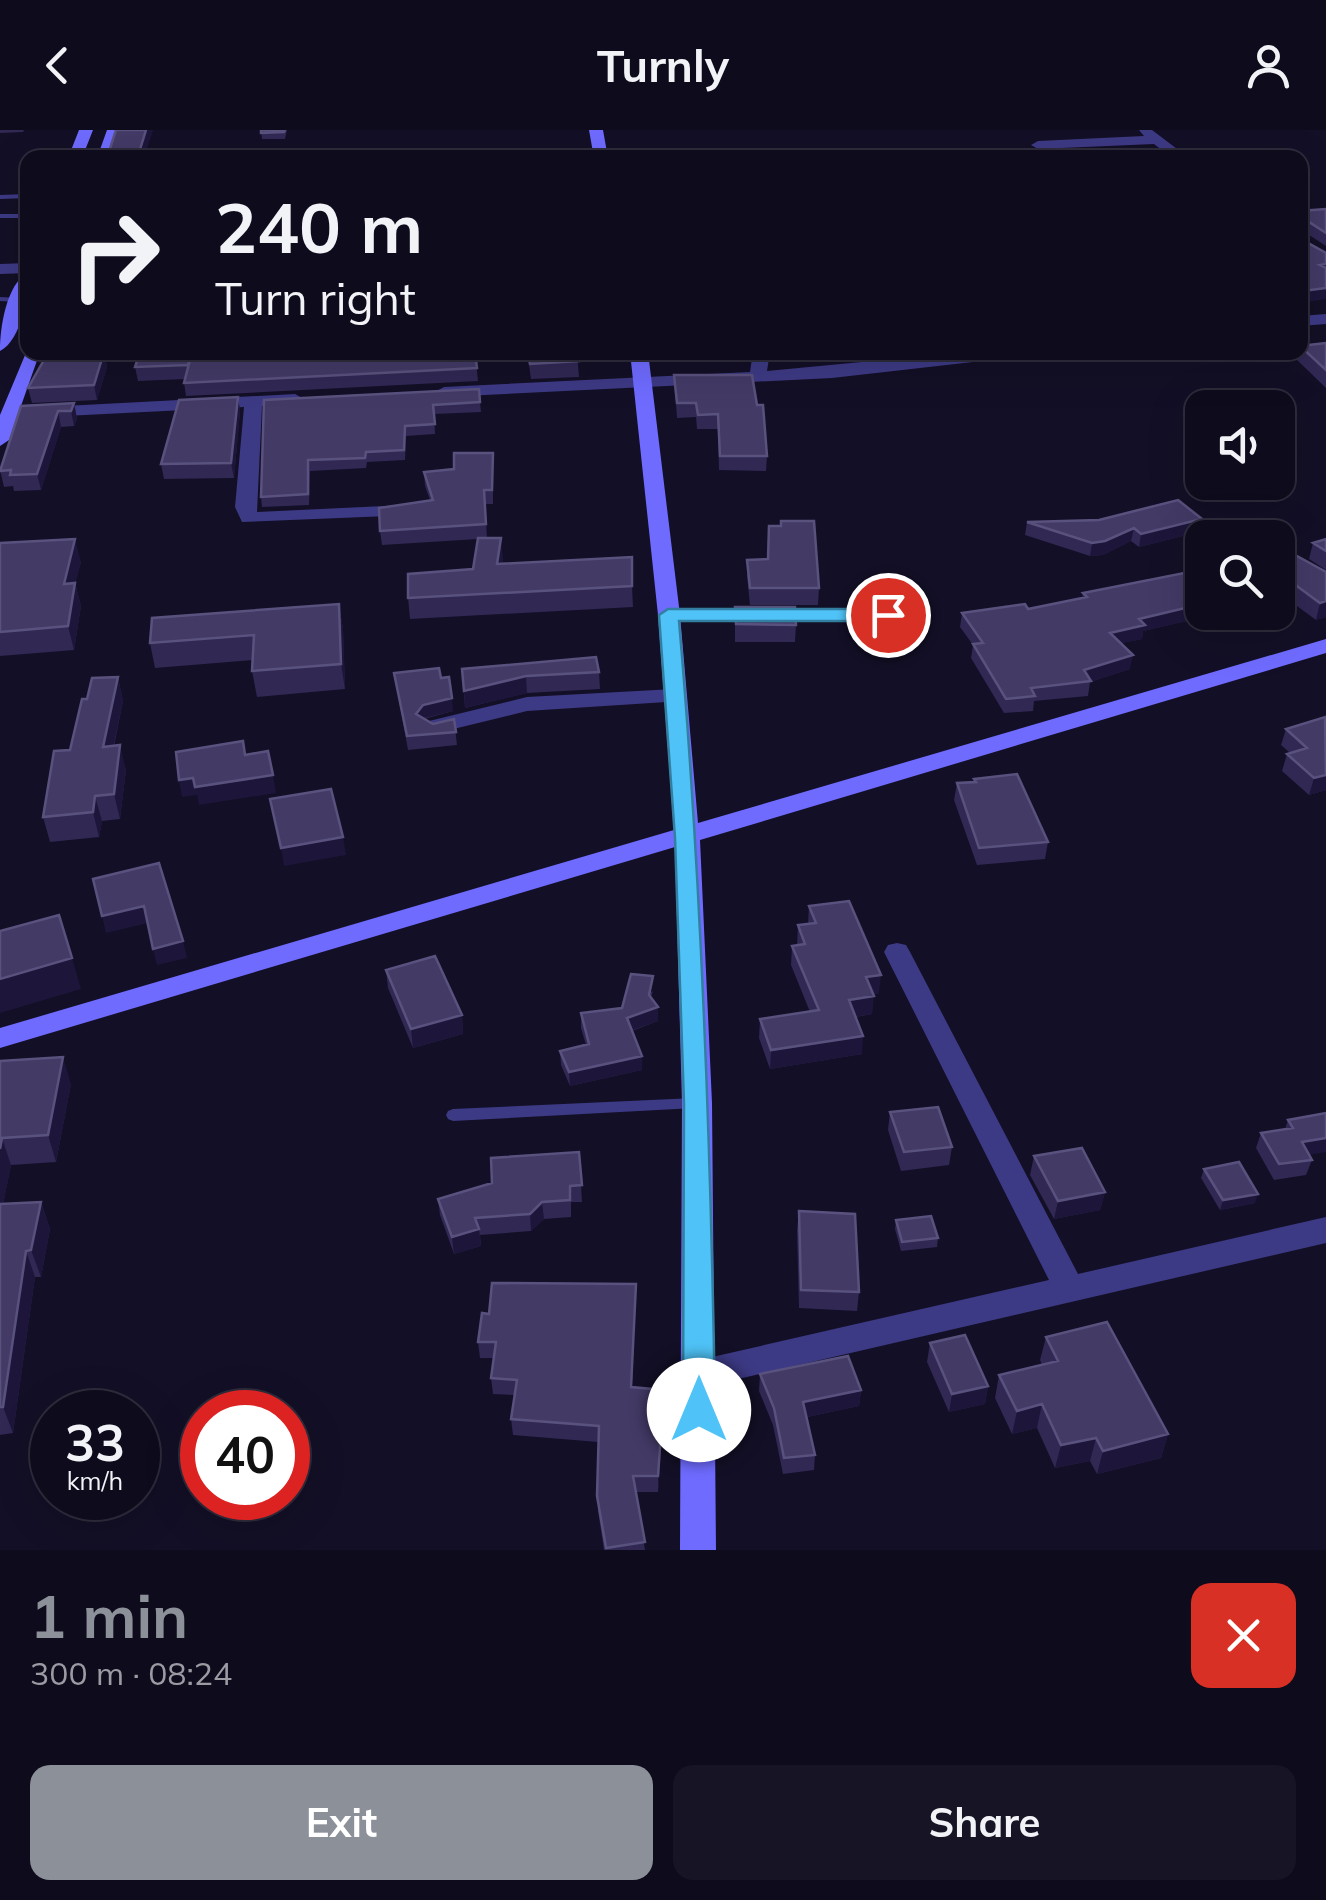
<!DOCTYPE html>
<html lang="en">
<head>
<meta charset="utf-8">
<style>
  :root { --surface:#0e0b1c; --page:#171425; --text:#f1f3f6; --muted:#9b9ba3; --line:#2e2b3b; --accent:#8c9099 }
  body { margin:0; font-family:Mulish,sans-serif; background:var(--page); color:var(--text); height:100vh; display:flex; flex-direction:column; font-size:38px; white-space:nowrap }
  * { box-sizing:border-box; margin:0 }
  p { font-size:32px; color:var(--muted) }
  .icon { flex:none; width:55px; height:55px; fill:none; stroke:currentColor; stroke-width:2; stroke-linecap:round; stroke-linejoin:round }
  .map { position:relative; height:1420px; overflow:hidden }
  .details { display:flex; flex-direction:column; background:var(--surface); flex:1 }
  .details>* { flex:none }
  .hud { position:absolute; left:20px; top:20px; width:1288px; height:210px; border-radius:20px; box-shadow:0 10px 40px #0002,0 0 0 2px var(--line); background:#0e0b1c; color:var(--text); overflow:hidden }
  .fabs { position:absolute; left:1185px; top:260px; display:grid; gap:20px }
  .fabs a { display:grid; place-items:center; width:110px; height:110px; border-radius:20px; background:var(--surface); box-shadow:0 10px 40px #0002,0 0 0 2px var(--line); font-size:50px }
  .speed { position:absolute; left:30px; top:1260px; display:flex; gap:20px; font-size:50px; font-weight:700; text-align:center }
  .speed>* { display:grid; place-content:center; width:130px; height:130px; border-radius:50%; background:var(--surface); box-shadow:0 10px 40px #0002,0 0 0 2px var(--line); line-height:1 }
  .speed small { font-size:25px; font-weight:400 }
  .speed .limit { border:15px solid #d22; background:#fff; color:#111 }
  .pin { position:absolute; display:grid; place-items:center; width:85px; height:85px; color:#fff; margin:-42px; border:5px solid #fff; border-radius:50%; box-shadow:0 2px 10px #0007 }
  .me { position:absolute; width:110px; margin:-55px; rotate:0deg; stroke-linejoin:round; filter:drop-shadow(0 0 8px #0008) }
  .turn { display:flex; align-items:center; gap:35px; height:210px; padding:0 30px; font-size:45px }
  .turn .icon { width:130px; height:130px; stroke-width:2.5 }
  .turn b { display:block; font-size:70px; line-height:85px }
  .round { display:grid; place-items:center; flex:none; width:105px; height:105px; border-radius:20px; background:var(--page) }
  .summary { display:flex; align-items:center; justify-content:space-between; height:170px; padding:0 30px }
  h1 { font-size:60px; font-weight:700; line-height:75px; color:var(--accent) }
  .primary-button { display:flex; gap:20px; margin-top:auto; padding:20px 30px }
  .primary-button a { flex:1; height:115px; border-radius:20px; background:var(--accent); color:#fff; font-size:40px; font-weight:700; line-height:115px; text-align:center }
  .primary-button a+a { background:var(--page); color:var(--text) }
  header { display:flex; justify-content:space-between; align-items:center; height:130px; padding:0 30px; background:var(--surface); font-size:45px; font-weight:700 }
  .map>svg:first-child { display:block }
  .lines { fill:none; stroke-linecap:round; stroke-linejoin:round }
  .lane { fill:#3d3a85; fill-rule:evenodd }
  .street { fill:#3d3a85; fill-rule:evenodd }
  .secondary { fill:#6f6bff; fill-rule:evenodd }
  .wall { fill:#312854 }
  .shaded-wall { fill:#1d163a }
  .building { fill:#433a66; stroke:#5a527e; stroke-width:2.5 }
  .route { fill:#4fc3f7; stroke:#337fa1; stroke-width:2.5 }
</style>
</head>
<body>
<header><svg class="icon" aria-label="back" viewBox="0 0 24 24"><path d="M15 5l-7 7 7 7"/></svg>Turnly<svg class="icon" aria-label="person" viewBox="0 0 24 24"><circle cx="12" cy="8" r="4"/><path d="M4 21q1-7 8-7t8 7"/></svg></header>
<div class="map">
<svg width="1326" height="1420" viewBox="0 0 1326 1420">
  <rect width="100%" height="100%" fill="#130f26"/>
  <g class="lines">
    <path class="lane" d="M28 64V68L0 69V65Z
      M0 84H28V88H0Z
      M0 167 18 168 22 170 18 172 0 171Z
      M695 968 700 969 702 973 700 977 695 978 453 991 448 989 446 985 448 981 453 979Z"/>
    <path class="street" d="M1139 0H1152L1189 28H1172L1154 14 1038 19 1031 15 1038 11 1144 6Z
      M28 133V143L0 144V134Z
      M1326 184V194L1300 196V186Z
      M753 222H770L767 241 967 222H1025L1017 227 832 248 444 267 435 262 444 257 750 242Z
      M295 264 304 269 301 273 262 276 257 382 406 375 416 381 413 385 242 392 235 377 244 277 45 287 36 282 45 277Z
      M1278 415 1326 443V458L1278 430Z
      M669 479H888L899 485 888 491 661 490 658 485Z
      M674 559 685 566 682 571 527 581 433 604 421 597 425 592 527 567Z
      M897 813 906 815 910 822 1078 1144 1326 1087V1113L699 1258 687 1254 682 1244 687 1234 699 1230 1049 1150 884 822 888 815Z"/>
    <path class="secondary" d="M79 0H93L82 28H68Z
      M107 0H121L111 28H97Z
      M589 0H603L608 28H594Z
      M28 142C28 165 22 210 0 221 0 198 6 155 28 142Z
      M28 218V222H40L9 310 0 316V285Z
      M630 222H648L680 485 698 693 1326 509V523L700 710 712 973 716 1420H680L682 973 675 717 0 918V898L674 700 658 485Z"/>
  </g>
  <path class="wall" d="M0 0H24L23 2 0 3Z
    M261 0H287L285 9H262Z
    M1326 79V116L1300 99V81Z
    M1326 213V258L1296 229 1298 222H1300V215Z
    M104 222 107 237 97 270 32 273 28 258Z
    M475 222 478 251 186 266 184 253 185 249 138 251 135 237Z
    M527 222H577L579 247 531 249Z
    M674 245 757 275 767 326 766 341 719 340 718 299H697L696 287 677 288Z
    M238 267 240 281 234 348 164 349 161 334Z
    M264 270 480 272 481 282 434 284 435 304 406 306 405 330 367 332 366 338 310 341 309 375 262 377 261 367Z
    M74 273 77 289 74 296 61 297 41 360 14 361 13 356 4 357 0 340 21 276Z
    M493 323V374H485L487 408 503 428 502 434 632 456 633 477 410 489 408 468 473 439 478 409 382 415 380 401 430 370 425 356 424 342 454 339Z
    M1202 389 1199 402 1139 417 1131 411 1103 425 1090 426 1025 405 1027 392Z
    M1326 409V440L1309 429 1313 413Z
    M0 413 81 432 75 453 81 476 74 520 0 526Z
    M1278 423 1326 442V487L1316 490 1278 462Z
    M747 430 819 458 818 475H750L747 446Z
    M1083 463 1213 485 1143 501 1142 509 1121 513 1130 539 1090 552 1088 566 1034 571 1033 581 1004 583 971 528 973 515 960 497 962 483 1028 479 1082 468Z
    M339 474 343 499 345 559 257 567 252 541 253 530 155 538 150 513Z
    M735 477 796 495 795 512H735Z
    M462 539 599 542 600 559 527 563 465 578Z
    M394 543 441 548 453 581 424 589 433 594 454 589 457 615 408 620Z
    M118 547 123 571 114 616 126 640 120 689 102 691 99 707 50 712 43 687 70 620 87 569Z
    M1326 588V660L1309 665 1282 641 1287 624 1290 623 1281 615 1286 599Z
    M974 649 1048 712 1045 729 977 735 954 670 957 653 974 652Z
    M809 776 879 863 873 864 872 884 856 887 862 924 770 939 759 908 760 889 810 882 791 835 792 816H797L798 795 808 794Z
    M386 840 462 885 463 904 413 918 388 858Z
    M653 861 651 868 658 877V891L632 901 642 926V940L570 956 561 935 560 921 586 915 581 898V883L622 878Z
    M0 931 71 954 56 1032 11 1035 3 1074 41 1072 50 1099 41 1147H35L13 1303 0 1305Z
    M890 982 952 1017 949 1035 901 1041 888 1000Z
    M1288 990 1312 1030 1306 1045 1274 1050 1256 1018 1261 1003 1285 999Z
    M579 1022 582 1072H571V1087L544 1089 531 1101 480 1105 481 1116 454 1124 440 1085 438 1069 492 1053Z
    M1034 1026 1105 1062 1100 1080 1054 1089 1030 1045Z
    M1204 1039 1255 1073 1220 1080 1201 1048Z
    M799 1081 859 1162 857 1181 799 1178 797 1100Z
    M896 1090 938 1108 937 1117 901 1121 895 1099Z
    M636 1154 632 1257 664 1276 658 1362H636L645 1420H604L598 1381V1312L513 1305 511 1289 515 1265 493 1264 491 1248 494 1228H480L478 1212 489 1184Z
    M1046 1207 1168 1304 1161 1328 1097 1344 1090 1331 1055 1338 1037 1298 1012 1304 995 1268 999 1245 1042 1235 1040 1230Z
    M930 1213 988 1256 985 1274 949 1282 927 1232Z
    M760 1244 861 1260 859 1276 807 1287 815 1325 814 1340 783 1344 773 1295 759 1261Z"/>
  <path class="shaded-wall" d="M146 0H153L144 28H138Z
    M1326 158V169L1300 173 1303 161Z
    M104 222 107 237 97 270 94 255Z
    M238 267 240 281 234 348 231 333Z
    M74 273 77 289 74 296 71 281Z
    M58 281 61 297 41 360 37 344Z
    M1202 389 1199 402 1139 417 1141 404Z
    M1134 398 1131 411 1103 425 1090 426 1092 413Z
    M501 408 503 428 499 455 497 434Z
    M75 409 81 432 69 477 64 454Z
    M75 453 81 476 74 520 68 496Z
    M1326 471V487L1316 490 1320 473Z
    M339 474 343 499 345 559 341 534Z
    M1202 474V482H1213V485L1143 501 1142 509 1108 516 1110 503 1139 489Z
    M1133 525 1130 539 1090 552 1084 540Z
    M526 546 527 563 465 578 464 561Z
    M118 547 123 571 108 642 103 617Z
    M452 568 453 581 424 588 416 584 423 575Z
    M120 615 126 640 120 689 114 664Z
    M273 645 276 663 199 675 197 665 182 667 179 650 193 648Z
    M1326 645V660L1309 665 1314 648Z
    M95 666 102 691 99 707 93 682Z
    M343 707 346 725 284 736 281 718Z
    M144 776 148 793 106 803 102 786Z
    M183 811 187 828 157 835 153 819Z
    M72 828 81 859 0 883V849Z
    M881 845 879 863 864 866 866 847Z
    M874 866 872 884 847 888 849 870Z
    M658 877V891L627 902V888Z
    M462 885 463 904 413 918 411 899Z
    M863 906 862 924 770 939 771 920Z
    M642 926V940L570 956 569 942Z
    M63 927 71 954 56 1032 48 1005Z
    M2 1008 11 1035 0 1090V1019Z
    M1326 1008V1022L1297 1027 1302 1012Z
    M1105 1062 1100 1080 1054 1089 1058 1071Z
    M1258 1064 1255 1073 1220 1080 1223 1070Z
    M41 1072 50 1099 41 1147 31 1120Z
    M542 1072 544 1089 531 1101 530 1084Z
    M479 1099 481 1116 454 1124 452 1107Z
    M26 1121 35 1147 13 1303 3 1277Z
    M988 1256 985 1274 949 1282 952 1264Z
    M664 1260V1276L658 1362V1346Z
    M861 1260 859 1276 802 1288 803 1272Z
    M1042 1274 1037 1298 1012 1304 1017 1281Z
    M1168 1304 1161 1328 1097 1344 1103 1321Z
    M1096 1308 1090 1331 1055 1338 1061 1315Z"/>
  <path class="building" d="M116 0H146L138 26 183 24V28H107Z
    M261 0H285L284 2 261 3Z
    M1326 79V103L1300 86V81Z
    M1300 106 1301 109 1326 123V134L1320 135 1326 138V158L1303 161 1300 159Z
    M1326 213V240L1300 216Z
    M104 222 94 255 28 258 48 223Z
    M140 222H192L188 235 135 237Z
    M192 222H475L477 238 184 253Z
    M528 222H577L579 231 530 234Z
    M674 245H752L757 275H763L767 326H720L718 284 698 285 696 273H677Z
    M479 259 480 272 433 275 435 294 405 296 404 320 366 322 365 328 308 330V364L261 367 264 270Z
    M238 267 231 333 161 334 179 270Z
    M74 273 71 281H58L37 344 10 345 11 340 0 341 21 276Z
    M454 323H493L492 360H484L486 394 380 401 379 378 433 370 424 342 454 339Z
    M1178 370 1202 389 1141 404 1134 398 1105 411 1092 413 1027 392 1099 390Z
    M781 391H814L819 458H750L747 430 768 429 769 396H781Z
    M478 408H501L497 434 632 427V456L408 468V444L473 439Z
    M75 409 64 454 75 453 68 496 0 502V413Z
    M1326 409V421L1313 413Z
    M1286 420 1326 442V471L1320 473 1278 442V423Z
    M1184 443 1202 459V474L1139 489 1145 495 1110 503 1133 525 1084 540 1091 551 1031 558 1035 566 1006 569 973 514 983 513 962 483 1025 474 1028 479 1087 467 1083 463Z
    M339 474 341 534 252 541 254 505 150 513 152 488Z
    M735 477H795L796 495 736 494Z
    M596 527 599 542 526 546 464 561 462 539Z
    M439 538 441 548 449 547 452 568 423 575 416 584 433 594 454 589 456 602 407 606 394 543Z
    M118 547 103 617 120 615 114 664 95 666 93 682 43 687 54 621 70 620 82 569H87L92 548Z
    M1325 587 1326 645 1314 648 1287 624 1307 618 1286 599Z
    M243 611 245 625 268 621 273 645 195 657 193 648 179 650 176 622Z
    M1017 644 1048 712 979 718 957 653 976 652 974 649Z
    M331 659 343 707 281 718 270 669Z
    M159 733 183 811 153 819 144 776 102 786 93 749Z
    M849 771 881 845 866 847 874 866 849 870 863 906 771 920 760 889 819 880 792 816 805 814 798 795 816 793 809 776Z
    M59 785 72 828 0 849V801Z
    M435 826 462 885 411 899 386 840Z
    M631 844 653 846 649 865 658 877 627 888 642 926 569 942 560 921 589 914 581 883 622 878Z
    M63 927 48 1005 2 1008 0 1019V931Z
    M938 977 952 1017 904 1022 890 982Z
    M1326 983V1008L1302 1012 1312 1030 1279 1034 1261 1003 1293 998 1288 990Z
    M1082 1018 1105 1062 1058 1071 1034 1026Z
    M579 1022 582 1055 570 1056V1070L542 1072 530 1084 475 1088 479 1099 452 1107 438 1069 492 1053 491 1028Z
    M1239 1032 1258 1064 1223 1070 1204 1039Z
    M41 1072 31 1120 26 1121 3 1277H0V1074Z
    M799 1081 855 1084 859 1162 801 1160Z
    M931 1086 938 1108 902 1112 896 1090Z
    M492 1153 636 1154 631 1257 664 1260 658 1346H633L645 1412 606 1418 597 1366 599 1296 511 1289 517 1250 491 1248 496 1212H478L482 1183 489 1184Z
    M1107 1192 1168 1304 1103 1321 1096 1308 1061 1315 1042 1274 1017 1281 999 1245 1058 1231 1046 1207Z
    M965 1205 988 1256 952 1264 930 1213Z
    M848 1226 861 1260 803 1272 815 1325 784 1328 774 1278 760 1244Z"/>
  <path class="route" d="M668 479H888L898 485 888 491H679C702 754 711 1016 715 1280L710 1289 699 1293 688 1289 683 1280 684 973 675 708 659 485Z"/>
</svg>
<div class="fabs">
<a><svg class="icon" aria-label="sound" viewBox="0 0 24 24"><path d="M4 9h4l5-4v14l-5-4H4zM17 9q2 3 0 6"/></svg></a>
<a><svg class="icon" aria-label="search" viewBox="0 0 24 24"><circle cx="10" cy="10" r="6"/><path d="M15 15l6 6"/></svg></a>
</div>
<div class="speed"><div>33<small>km/h</small></div><div class="limit">40</div></div>
<div class="pin" style="left:888px;top:485px;background:#d93025"><svg class="icon" aria-label="arrive" viewBox="0 0 24 24"><path d="M6 21V4h12l-3 4 3 4H6"/></svg></div>
<svg class="me" style="left:699px;top:1280px" viewBox="-20 -20 40 40"><circle r="19" fill="#fff"/><path d="M0-13L10 11 0 6-10 11z" fill="#4fc3f7"/></svg>
<div class="hud">
<div class="turn"><svg class="icon" aria-label="right" viewBox="0 0 24 24"><path d="M7 20v-9h11M14 6l5 5-5 5"/></svg><div><b>240 m</b>Turn right</div></div>
</div>
</div>
<section class="details">
<div class="summary"><div><h1>1 min</h1><p>300 m · 08:24</p></div><a class="round" style="background:#d93025;color:#fff"><svg class="icon" aria-label="close" viewBox="0 0 24 24"><path d="M6 6l12 12M18 6L6 18"/></svg></a></div>
<div class="primary-button"><a>Exit</a><a>Share</a></div>
</section>
</body>
</html>
